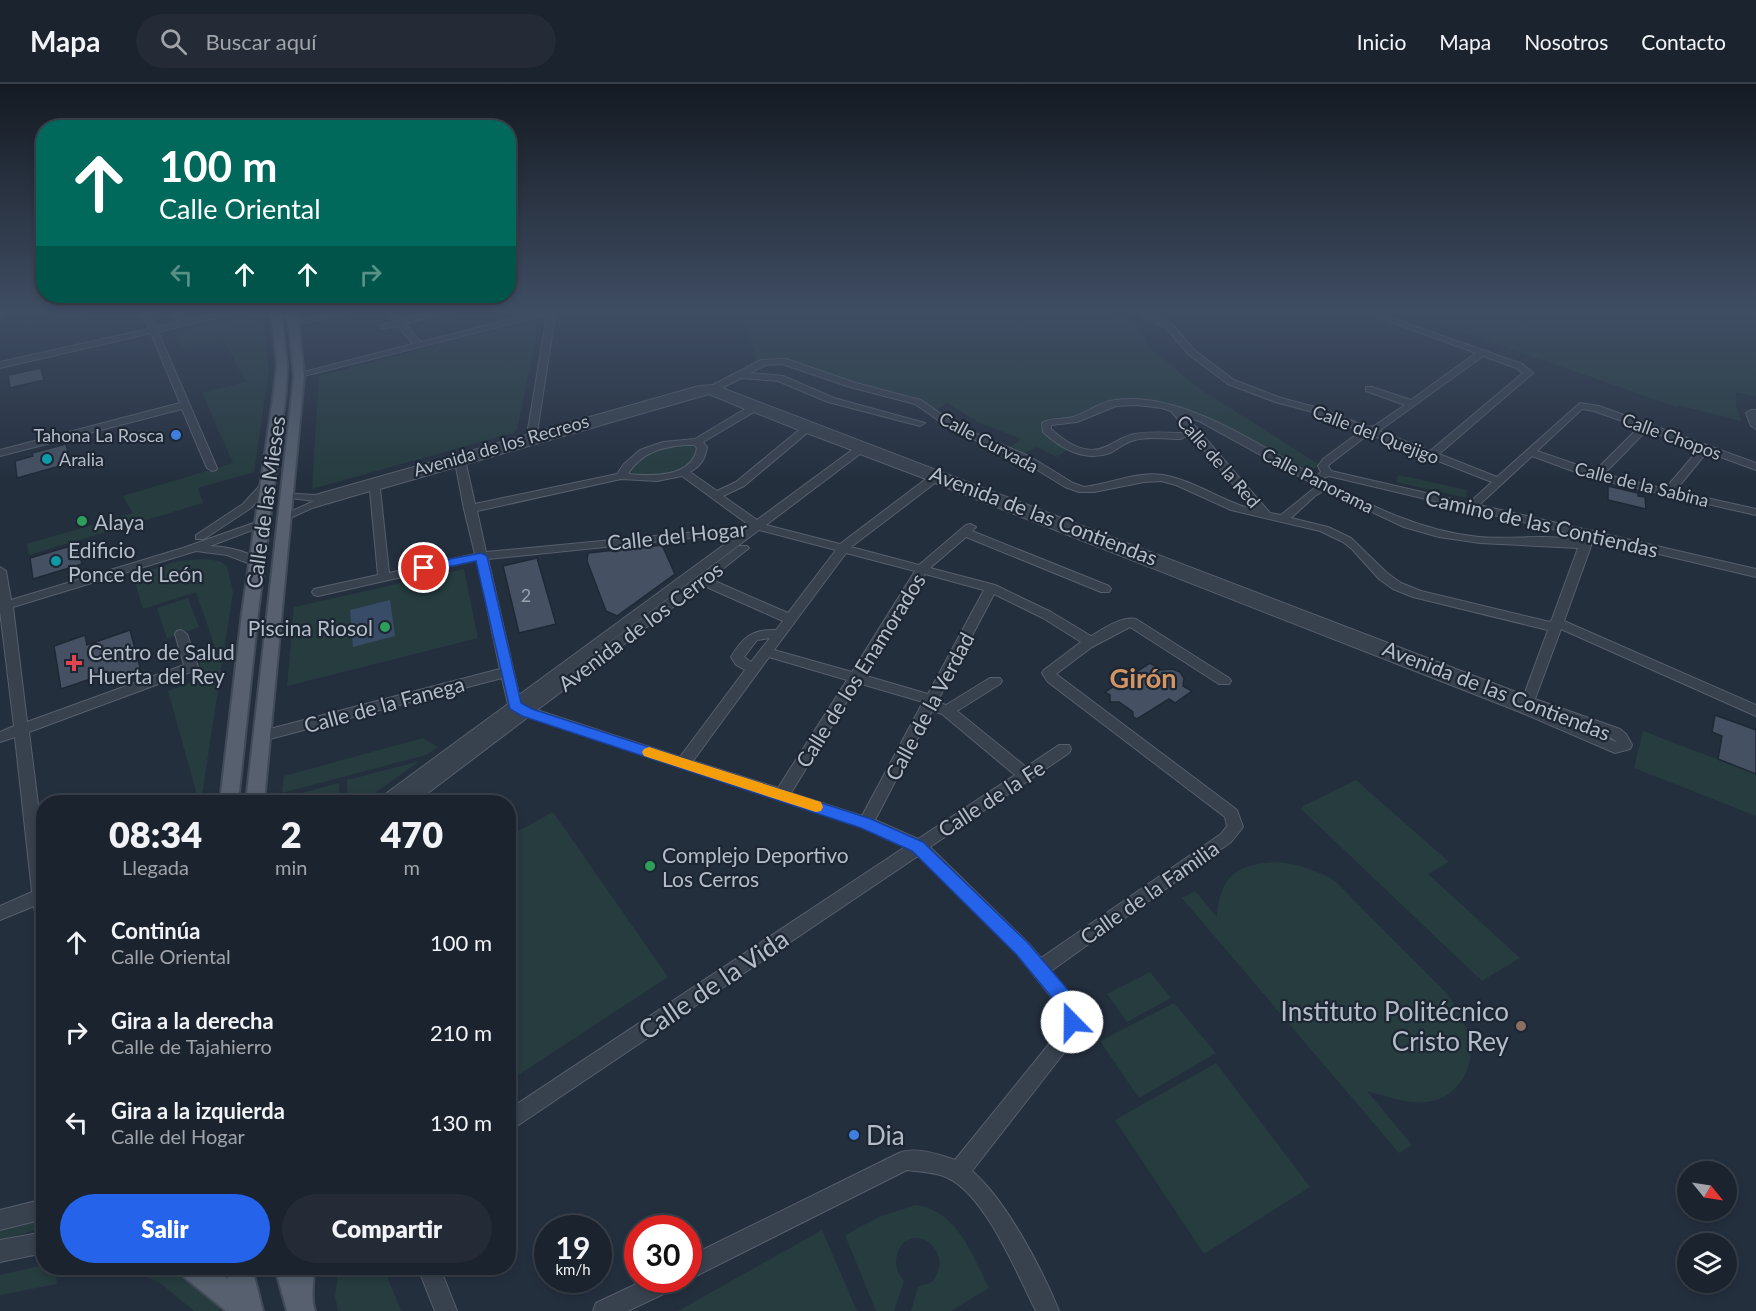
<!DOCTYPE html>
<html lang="es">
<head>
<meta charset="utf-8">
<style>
  :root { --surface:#1b232e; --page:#242b36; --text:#f1f3f6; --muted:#a0a4aa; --line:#39404a; --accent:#2563eb }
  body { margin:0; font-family:Lato,sans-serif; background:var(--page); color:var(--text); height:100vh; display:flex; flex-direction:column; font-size:22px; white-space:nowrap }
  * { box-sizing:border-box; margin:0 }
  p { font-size:20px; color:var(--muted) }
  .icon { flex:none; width:33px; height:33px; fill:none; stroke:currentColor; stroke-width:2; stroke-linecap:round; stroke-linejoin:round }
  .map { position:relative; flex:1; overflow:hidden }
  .panel { position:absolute; left:36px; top:711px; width:480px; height:480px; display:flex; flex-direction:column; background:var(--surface); border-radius:24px; box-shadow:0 3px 9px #0003,0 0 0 2px var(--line) }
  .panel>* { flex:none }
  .banner { position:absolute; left:36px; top:36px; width:480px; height:183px; border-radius:24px; box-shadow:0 3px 9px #0003,0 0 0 2px var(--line); background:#00695c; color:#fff; overflow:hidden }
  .needle { width:39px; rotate:120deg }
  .fabs { position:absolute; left:1677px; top:1077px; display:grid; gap:12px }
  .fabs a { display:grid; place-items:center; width:60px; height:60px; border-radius:50%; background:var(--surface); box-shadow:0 3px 9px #0003,0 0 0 2px var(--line); font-size:30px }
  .speed { position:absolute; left:534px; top:1131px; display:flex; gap:12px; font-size:30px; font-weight:700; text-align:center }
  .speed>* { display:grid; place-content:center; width:78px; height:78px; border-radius:50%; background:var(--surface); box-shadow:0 3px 9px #0003,0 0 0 2px var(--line); line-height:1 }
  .speed small { font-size:15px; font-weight:400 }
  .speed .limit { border:9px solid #d22; background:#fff; color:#111 }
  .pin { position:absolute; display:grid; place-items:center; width:51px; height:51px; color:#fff; margin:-26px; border:3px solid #fff; border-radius:50%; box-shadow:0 2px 6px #0007 }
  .me { position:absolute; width:66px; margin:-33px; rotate:338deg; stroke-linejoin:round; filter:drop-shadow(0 0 4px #0008) }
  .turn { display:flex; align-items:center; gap:21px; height:126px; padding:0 24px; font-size:27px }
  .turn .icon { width:78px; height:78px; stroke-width:2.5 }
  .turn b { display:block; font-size:42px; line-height:51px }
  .lanes { display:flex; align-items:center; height:57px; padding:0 24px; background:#0003; justify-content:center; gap:30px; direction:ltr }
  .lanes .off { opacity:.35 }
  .eta { display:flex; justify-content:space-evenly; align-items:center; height:102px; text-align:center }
  .eta b { font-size:36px; font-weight:800; line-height:42px }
  .action { display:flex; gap:12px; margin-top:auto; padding:12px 24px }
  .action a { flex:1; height:69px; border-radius:36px; background:var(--accent); color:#fff; font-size:24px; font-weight:800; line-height:69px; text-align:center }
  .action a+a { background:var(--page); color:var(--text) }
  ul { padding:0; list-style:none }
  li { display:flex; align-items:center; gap:18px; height:90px; padding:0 24px }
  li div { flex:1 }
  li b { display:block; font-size:22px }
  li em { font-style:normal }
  header { display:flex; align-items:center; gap:36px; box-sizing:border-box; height:84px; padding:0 30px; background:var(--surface); border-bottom:2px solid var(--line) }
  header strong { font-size:28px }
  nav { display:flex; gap:33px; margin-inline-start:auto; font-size:21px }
  .search { width:420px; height:54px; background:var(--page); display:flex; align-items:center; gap:15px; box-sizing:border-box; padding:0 21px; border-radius:33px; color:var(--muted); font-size:22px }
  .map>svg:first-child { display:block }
  .green { fill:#263c3f }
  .water { fill:#394c67 }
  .building { fill:#455162; stroke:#1f2835; stroke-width:1.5 }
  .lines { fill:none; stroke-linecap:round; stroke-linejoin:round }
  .minor-casing { stroke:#565f6c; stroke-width:2 }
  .major-casing { stroke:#414a57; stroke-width:4 }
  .highway-casing { stroke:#434c59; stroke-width:2 }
  .minor { fill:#38414e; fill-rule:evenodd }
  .major { fill:#56606e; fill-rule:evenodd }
  .highway { fill:#746855; fill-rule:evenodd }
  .route { fill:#2563eb; stroke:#184099; stroke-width:1.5 }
  .slow { fill:#f59e0b }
  .shop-dot { fill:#3f7fe0; stroke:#1d2633; stroke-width:2 }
  .culture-dot { fill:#0f9aa8; stroke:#1d2633; stroke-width:2 }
  .leisure-dot { fill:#2e9e5b; stroke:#1d2633; stroke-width:2 }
  .health-dot { fill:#e0444e; stroke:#1d2633; stroke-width:2 }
  .education-dot { fill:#8d6e63; stroke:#1d2633; stroke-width:2 }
  .labels { text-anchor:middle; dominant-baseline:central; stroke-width:4.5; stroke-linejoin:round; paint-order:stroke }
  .far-street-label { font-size:18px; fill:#b4bcc9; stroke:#1d2633 }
  .far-poi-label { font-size:18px; fill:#b4bcc9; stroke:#1d2633; text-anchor:end }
  .number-label { font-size:18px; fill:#98a1af }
  .street-label { font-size:21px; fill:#b4bcc9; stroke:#1d2633 }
  .poi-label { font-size:21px; fill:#b4bcc9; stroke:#1d2633; text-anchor:start }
  .near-street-label { font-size:26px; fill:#b4bcc9; stroke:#1d2633 }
  .near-poi-label { font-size:26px; fill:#b4bcc9; stroke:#1d2633; text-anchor:end }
  .district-label { font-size:27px; font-weight:bold; fill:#d59563; stroke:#1d2633 }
</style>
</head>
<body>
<header>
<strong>Mapa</strong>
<div class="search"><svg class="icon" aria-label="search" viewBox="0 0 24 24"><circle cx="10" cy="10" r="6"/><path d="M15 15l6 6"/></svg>Buscar aquí</div>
<nav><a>Inicio</a><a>Mapa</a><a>Nosotros</a><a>Contacto</a></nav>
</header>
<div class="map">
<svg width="1756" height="1227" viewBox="0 0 1756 1227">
  <rect width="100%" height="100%" fill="#242f3e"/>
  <path class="green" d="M21 226H84L86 230 24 243Z
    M737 226H1108L1139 241 1149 263 1197 303 1320 381 1309 387C1258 361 1187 313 1129 315 1108 315 1092 327 1073 332 1062 335 1047 329 1040 342L1053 358 1068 365 1057 373 1037 363 1024 370 1010 363 1021 355 980 339 947 319 936 326 913 312 870 302 782 275 773 274 757 277 754 265Z
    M1398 226H1754L1756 229V312L1736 308V321L1741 337 1678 321 1677 323Z
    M256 229 262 231 269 286 254 388 198 404 203 419 29 471 27 460 133 429 123 412 233 379 202 309 246 298 224 257 182 266 174 248Z
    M530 237 539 239 517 345 513 349 312 405 319 292Z
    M686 360 698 365 696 374C682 386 650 400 632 389V382C646 367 666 363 686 360Z
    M1398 391 1467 406 1466 414 1396 398Z
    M206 475 219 477 227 482 233 508 201 718H199L168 607 197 596 193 587 200 581 197 570 215 563 196 508 143 525 133 491 179 477Z
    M464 485 478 554 287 602 294 523Z
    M188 514 199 543 167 555 157 524Z
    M1643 647 1756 690V732L1634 684Z
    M423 654 438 663 426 671 282 709 284 692Z
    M420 677 362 718H347V696Z
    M1356 696 1449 778 1428 790 1520 874 1482 897 1301 725 1303 722Z
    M339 699V718H294V711Z
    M553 728 668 893 509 997V752Z
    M1278 778C1299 780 1317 786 1335 797L1449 912C1467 939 1482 973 1458 1001 1450 1011 1439 1017 1426 1018 1405 1020 1387 1012 1367 1007L1412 1061 1399 1069 1182 814 1195 807 1217 833C1220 791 1237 780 1278 778Z
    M1150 888 1171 914 1127 938 1107 910Z
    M1174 919 1216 969 1139 1014 1100 957Z
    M1216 979 1310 1103 1204 1170 1115 1036Z
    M916 1121C958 1127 972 1171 989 1204L951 1227H911L918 1203 932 1198C958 1164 907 1134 897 1171 894 1181 898 1190 904 1197L894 1227H876L845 1151 881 1132Z
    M43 1136V1144L0 1156V1147Z
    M822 1146 857 1227H678Z
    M43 1181 44 1184H55L57 1200 0 1211V1191Z
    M122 1184H174L183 1188 221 1227H194L160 1199 134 1187Z
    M339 1184H384L401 1227H338L335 1212Z"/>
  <path class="water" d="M390 516 395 552 353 563 350 526Z"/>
  <path class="building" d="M41 284 44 296 10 304 8 291Z
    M66 360 71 379 17 394 15 377 33 372 32 369Z
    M1608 402 1638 409V412L1645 413 1646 425 1608 416Z
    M77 460 82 480 33 495 30 474Z
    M662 461 675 490 617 532 606 527 587 477 588 469Z
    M537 474 556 540 519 549 503 482Z
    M130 546 141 587 113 597 111 588 61 605 54 562 85 551 87 561Z
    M1150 579 1161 586 1172 585 1180 588 1184 594 1183 602 1192 607 1175 619 1169 615 1137 635 1133 633V628L1119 618H1110V611L1105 608Z
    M1715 631 1756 646V690L1718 675 1722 652 1712 648Z"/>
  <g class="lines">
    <defs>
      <path id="minor" d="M141 226H149L156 243 178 238 172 226H180L186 236 233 226H247L158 248 217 384 216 386 212 387 207 384 182 325 0 372V366L180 319 151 249 0 284V278L149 245Z
        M342 226H355L305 239 301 237Z
        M384 226H392L401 236 442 226H455L405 240 421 258 547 226H556L537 348 699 302 713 301 761 276 786 275 856 299 921 316 958 342 1029 372 1073 399 1084 403C1109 400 1138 387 1163 391 1196 397 1223 418 1255 426L1171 327 1162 324 1137 321 1116 322 1077 338 1051 341V345C1065 358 1086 372 1105 363 1115 359 1123 352 1135 350 1150 347 1166 349 1181 349L1186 352 1181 355C1166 355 1149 352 1135 356 1125 358 1118 365 1110 369 1085 378 1061 365 1043 348L1042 339C1050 333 1063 336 1073 333 1088 328 1100 318 1115 316 1183 307 1260 362 1318 394L1317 392 1321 388 1318 382 1323 375 1361 347 1313 328 1275 318 1228 300 1188 270 1167 245 1133 226H1143L1173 241 1194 266 1234 296 1281 314 1319 324 1368 343 1374 342 1405 321 1366 307V303H1372L1411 316 1476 269 1358 226H1369L1522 280 1533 289 1439 370 1497 393 1580 319 1599 322 1756 379V386L1707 368 1675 407 1756 425V431L1592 394 1532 372 1479 421 1756 485V493L1591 454V462L1564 537 1756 621V632L1561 545 1535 615 1620 645 1626 650 1632 661 1630 665 1615 669 1520 628 935 399 851 463 919 481 966 441 970 440 976 443 972 447 1109 502 1111 505 1109 508H1101L966 453 930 484 995 501 1051 528 1091 552C1103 545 1122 532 1136 535L1229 594 1231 597 1229 600H1219L1130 543 1092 563 1056 590 1237 726 1243 743 1231 758 1051 887 1073 913 1081 938 1070 961 972 1087C1006 1116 1042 1185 1059 1227H1036C1017 1190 986 1112 948 1094 936 1088 920 1088 907 1086L688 1196V1173L899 1069C915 1062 939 1070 955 1076L1058 949 1063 938 1059 923 1016 869 918 772 508 1048V1026L905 763 861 743 528 633 416 718H399L400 715 395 718H378L380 714 508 620 502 594 262 657 257 656 255 652 257 648 262 647 500 585 477 476 318 512 314 511 312 508 314 505 378 491 370 407 312 424 288 435H280L279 433 314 417 283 413V409L315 411 527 351 547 231 296 294V290L413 260 398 242 381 245V241L394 238ZM1483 272 1516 284 1523 289 1430 367 1379 347ZM782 280 850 303 915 320 952 346 1021 376 1065 403 1079 408H1094L1144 398 1161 397 1176 401 1231 426 1320 447 1343 458 1352 465 1379 495 1393 505 1413 513 1548 546 1524 611 722 304 741 294 778 297 828 318 920 342 925 339 834 314 783 292 750 289 766 281ZM709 310 745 325 695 355 663 358 640 366 624 380 617 390 475 420 466 380ZM1582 325 1594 327 1639 343 1595 387 1537 367ZM754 328 799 346 736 398 717 407 690 388C701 382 705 375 707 363L703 358ZM1186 332 1201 338 1317 402 1281 431 1270 429ZM1647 346 1699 365 1665 405 1604 390ZM807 349 852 366 757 436 723 412 744 402ZM1369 350 1492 398 1469 419 1331 387 1328 382 1331 379ZM685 361H694L697 364C692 394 652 392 628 390 641 369 661 363 685 361ZM860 370 926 395 840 460 766 441ZM456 383 464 425 475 470 389 489 380 405ZM682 392 749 441 728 445 486 468 477 427 621 395 657 397ZM1329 392 1586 453 1581 457C1552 449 1510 456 1479 453 1421 447 1370 422 1320 395ZM1325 406 1404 443 1439 453 1480 459 1578 464 1552 535 1550 538 1421 507 1401 499 1387 489 1351 454 1328 443 1291 434 1315 412ZM759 446 836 466 788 529 710 495 749 464 747 462H739L527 620ZM740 449 519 611 488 475ZM846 469 915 487 852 588 774 566ZM925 490 984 506 928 610 863 591ZM702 501 783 537 776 546C752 545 742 554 731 573L736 581 745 586 680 673 537 626ZM994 510 1043 534 1081 558 1044 586 1042 589 1048 598 1225 733 1227 742 1221 750 1041 874 1028 859 930 763 1069 669 1071 665 1069 661H1059L1026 683 957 627 1000 600 1002 597 1000 594H990L946 621 937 618ZM770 554 751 578 744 573 757 556ZM769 573 847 596 778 704 693 677ZM858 599 923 618 862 732 791 709ZM932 627 942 630 1015 691 918 755 875 736ZM1583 644 1610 653 1617 658H1616Z
        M1751 326H1756V345L1751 342 1746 329Z
        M267 397 272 400 251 424 204 455H196V451L243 420 263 398Z
        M262 436 266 437V441L210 462C227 463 250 467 263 479L261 481H253L227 471 196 467 13 523 27 638 184 581 175 550 177 547 181 546 187 550 198 583 196 586 29 648 44 769V848L38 846 34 822 0 836V822L32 808 15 653 0 658V648L14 642 0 527V483L6 487 11 516 183 464Z
        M44 1115V1135L0 1146V1126Z
        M44 1148V1169L0 1178V1156Z
        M418 1184H440L457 1227H435Z
        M645 1196H679L676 1204 628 1227H593L596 1219Z"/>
      <path id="major" d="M271 226H281L287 281 286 307 258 529 238 718H220L242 529 274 307 277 281Z
        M287 226H297L304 292 264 718H246L294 292Z
        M180 1184H214L228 1195 226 1184H252L263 1227H226L184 1193Z
        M275 1184H314C314 1198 310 1213 315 1227H287Z"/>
      <path id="highway" d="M0 226H14L0 232Z"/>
    </defs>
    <use href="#minor" class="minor-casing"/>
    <use href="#major" class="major-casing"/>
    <use href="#highway" class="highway-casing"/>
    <use href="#minor" class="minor"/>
    <use href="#major" class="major"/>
    <use href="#highway" class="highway"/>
  </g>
  <linearGradient id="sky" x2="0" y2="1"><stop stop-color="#141a22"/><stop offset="0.57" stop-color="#3f4d63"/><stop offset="1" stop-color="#3f4d63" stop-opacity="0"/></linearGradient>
  <rect width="1756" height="398" fill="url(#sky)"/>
  <path class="route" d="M481 469 487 472 521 619 532 625 871 735 923 758 1028 859 1074 913 1081 938 1078 944 1072 946 1065 944 1059 922 1016 870 912 767 861 744 522 632 510 625 476 477 424 488 418 484 424 480Z"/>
  <path class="slow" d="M649 663 821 718 823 723 821 727 816 728 644 672 642 668 644 665Z"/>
  <g class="shop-dot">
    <circle cx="176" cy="351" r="6"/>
    <circle cx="854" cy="1051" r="6"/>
  </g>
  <g class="culture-dot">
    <circle cx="47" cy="375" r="6"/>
    <circle cx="56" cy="477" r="6"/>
  </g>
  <g class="leisure-dot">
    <circle cx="82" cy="437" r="6"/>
    <circle cx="385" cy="543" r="6"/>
    <circle cx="650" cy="782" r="6"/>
  </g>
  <path class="health-dot" d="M71 570h6v6h6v6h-6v6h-6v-6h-6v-6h6z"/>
  <circle class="education-dot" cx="1521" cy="942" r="6"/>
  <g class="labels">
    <g class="far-street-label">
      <text transform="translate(1376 350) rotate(21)">Calle del Quejigo</text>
      <text transform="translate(1672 352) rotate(20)">Calle Chopos</text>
      <text transform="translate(989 358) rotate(28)">Calle Curvada</text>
      <text transform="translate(501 361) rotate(-16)">Avenida de los Recreos</text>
      <text transform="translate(1219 377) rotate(49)">Calle de la Red</text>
      <text transform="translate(1318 396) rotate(27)">Calle Panorama</text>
      <text transform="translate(1642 400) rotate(14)">Calle de la Sabina</text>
    </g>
    <g class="far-poi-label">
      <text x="164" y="351">Tahona La Rosca</text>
      <text x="59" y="375" text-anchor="start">Aralia</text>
    </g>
    <g class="number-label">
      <text x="526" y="511">2</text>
    </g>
    <g class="street-label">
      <text transform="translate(265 418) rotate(-82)">Calle de las Mieses</text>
      <text transform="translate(1044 431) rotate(21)">Avenida de las Contiendas</text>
      <text transform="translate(1542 439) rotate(13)">Camino de las Contiendas</text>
      <text transform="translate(677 451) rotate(-6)">Calle del Hogar</text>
      <text transform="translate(640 542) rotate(-37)">Avenida de los Cerros</text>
      <text transform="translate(860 586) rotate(-58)">Calle de los Enamorados</text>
      <text transform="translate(1497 606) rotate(21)">Avenida de las Contiendas</text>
      <text transform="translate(384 620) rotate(-15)">Calle de la Fanega</text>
      <text transform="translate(929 622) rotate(-62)">Calle de la Verdad</text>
      <text transform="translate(991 714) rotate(-33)">Calle de la Fe</text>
      <text transform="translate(1149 808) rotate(-35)">Calle de la Familia</text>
    </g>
    <g class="poi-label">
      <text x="94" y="437">Alaya</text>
      <text x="68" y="465">Edificio<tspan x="68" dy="24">Ponce de León</tspan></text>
      <text x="373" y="543" text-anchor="end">Piscina Riosol</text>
      <text x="88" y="567">Centro de Salud<tspan x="88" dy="24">Huerta del Rey</tspan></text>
      <text x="662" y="770">Complejo Deportivo<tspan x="662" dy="24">Los Cerros</tspan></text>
    </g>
    <g class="near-street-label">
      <text transform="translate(713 900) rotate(-34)">Calle de la Vida</text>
    </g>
    <g class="near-poi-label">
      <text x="1509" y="927">Instituto Politécnico<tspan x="1509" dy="30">Cristo Rey</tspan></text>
      <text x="866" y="1051" text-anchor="start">Dia</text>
    </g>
    <g class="district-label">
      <text x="1143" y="593">Girón</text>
    </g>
  </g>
</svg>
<div class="fabs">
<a><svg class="needle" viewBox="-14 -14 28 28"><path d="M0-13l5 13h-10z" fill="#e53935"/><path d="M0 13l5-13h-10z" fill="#a0a4aa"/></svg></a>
<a><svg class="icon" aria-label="layers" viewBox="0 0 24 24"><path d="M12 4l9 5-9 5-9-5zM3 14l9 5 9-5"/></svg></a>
</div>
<div class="speed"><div>19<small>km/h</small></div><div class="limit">30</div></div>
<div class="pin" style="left:424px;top:484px;background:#d93025"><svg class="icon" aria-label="arrive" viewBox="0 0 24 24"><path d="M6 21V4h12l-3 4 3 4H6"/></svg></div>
<svg class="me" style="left:1072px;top:938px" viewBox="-20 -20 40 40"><circle r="19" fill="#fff"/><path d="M0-13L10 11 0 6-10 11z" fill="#2563eb"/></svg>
<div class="banner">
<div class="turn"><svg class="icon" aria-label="ahead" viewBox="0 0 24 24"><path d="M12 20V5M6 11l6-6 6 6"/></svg><div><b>100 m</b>Calle Oriental</div></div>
<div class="lanes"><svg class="icon off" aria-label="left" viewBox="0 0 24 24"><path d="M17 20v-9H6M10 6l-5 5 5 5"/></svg><svg class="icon" aria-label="ahead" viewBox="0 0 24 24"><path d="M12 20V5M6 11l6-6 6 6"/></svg><svg class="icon" aria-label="ahead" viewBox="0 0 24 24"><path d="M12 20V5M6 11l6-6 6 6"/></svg><svg class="icon off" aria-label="right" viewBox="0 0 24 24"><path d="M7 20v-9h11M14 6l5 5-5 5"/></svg></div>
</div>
<section class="panel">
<div class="eta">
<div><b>08:34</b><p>Llegada</p></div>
<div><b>2</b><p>min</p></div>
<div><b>470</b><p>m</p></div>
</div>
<ul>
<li><svg class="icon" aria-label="ahead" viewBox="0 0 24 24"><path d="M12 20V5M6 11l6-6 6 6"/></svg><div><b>Continúa</b><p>Calle Oriental</p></div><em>100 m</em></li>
<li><svg class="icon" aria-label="right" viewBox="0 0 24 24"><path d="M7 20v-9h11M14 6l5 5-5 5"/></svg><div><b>Gira a la derecha</b><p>Calle de Tajahierro</p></div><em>210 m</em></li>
<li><svg class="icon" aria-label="left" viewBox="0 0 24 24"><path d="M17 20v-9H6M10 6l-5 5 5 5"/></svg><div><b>Gira a la izquierda</b><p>Calle del Hogar</p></div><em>130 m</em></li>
</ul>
<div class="action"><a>Salir</a><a>Compartir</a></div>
</section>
</div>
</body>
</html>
